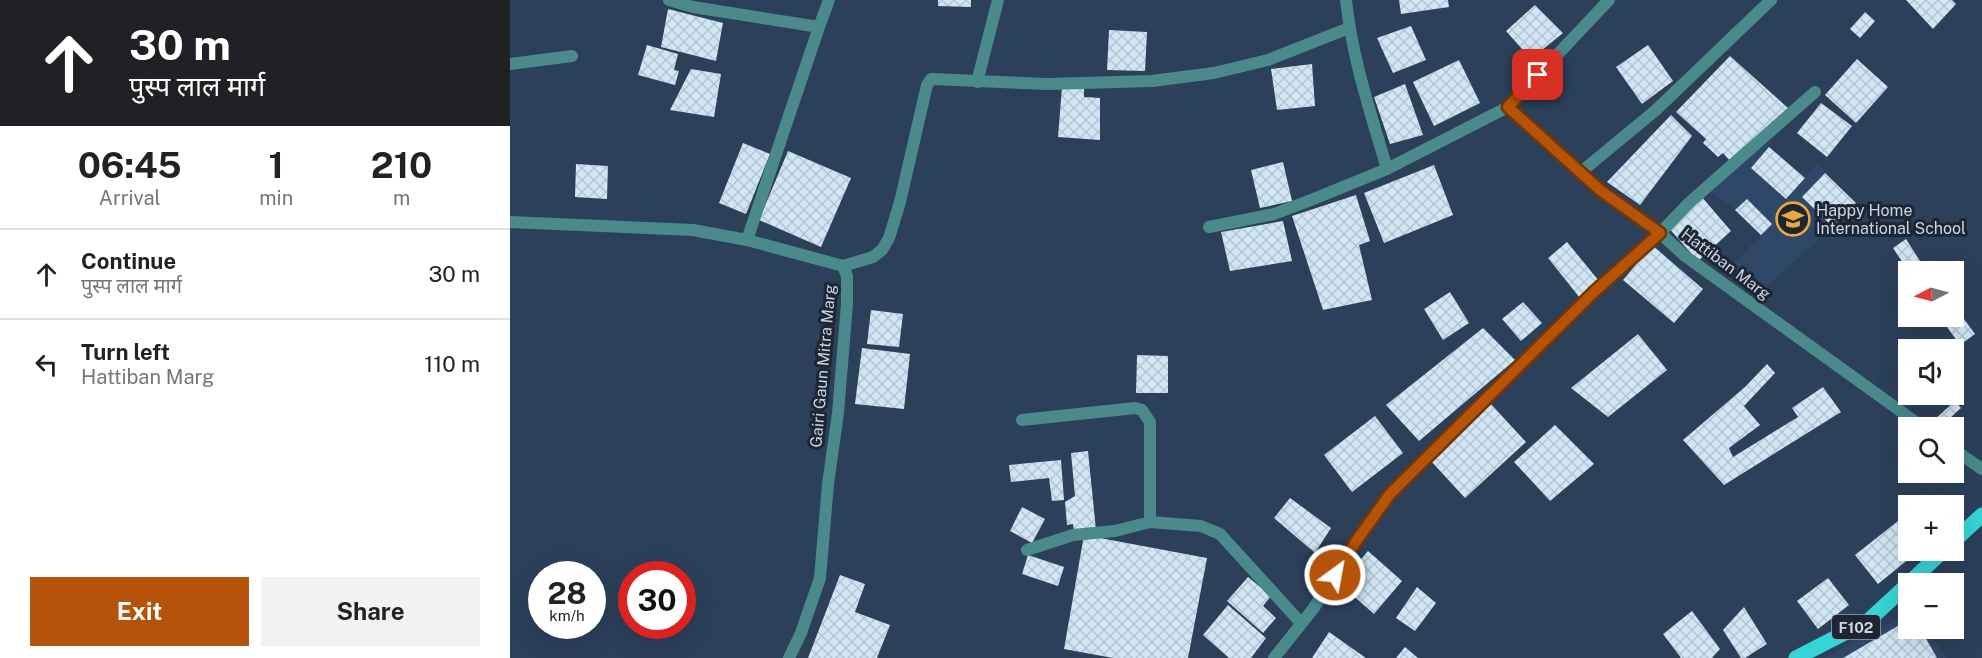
<!DOCTYPE html>
<html lang="en">
<head>
<meta charset="utf-8">
<style>
  :root { --surface:#fff; --page:#f2f2f2; --text:#222; --muted:#767676; --line:#e0e0e0; --accent:#b45309 }
  body { margin:0; font-family:"Public Sans","Noto Sans Devanagari",sans-serif; background:var(--page); color:var(--text); height:100vh; display:flex; flex-direction:column; font-size:22px; white-space:nowrap }
  * { box-sizing:border-box; margin:0 }
  p { font-size:20px; color:var(--muted) }
  .icon { flex:none; width:33px; height:33px; fill:none; stroke:currentColor; stroke-width:2; stroke-linecap:round; stroke-linejoin:round }
  .map { position:relative; flex:1; overflow:hidden }
  .sheet { display:flex; flex-direction:column; background:var(--surface); width:510px }
  .sheet>* { flex:none }
  .banner { background:#202124; color:#fff; overflow:hidden }
  .needle { width:39px; rotate:264deg }
  .fabs { position:absolute; left:1388px; top:261px; display:grid; gap:12px }
  .fabs a { display:grid; place-items:center; width:66px; height:66px; border-radius:0px; background:var(--surface); box-shadow:0 6px 24px #0002; font-size:30px }
  .speed { position:absolute; left:18px; top:561px; display:flex; gap:12px; font-size:30px; font-weight:700; text-align:center }
  .speed>* { display:grid; place-content:center; width:78px; height:78px; border-radius:50%; background:var(--surface); box-shadow:0 6px 24px #0002; line-height:1 }
  .speed small { font-size:15px; font-weight:400 }
  .speed .limit { border:9px solid #d22; background:#fff; color:#111 }
  .pin { position:absolute; display:grid; place-items:center; width:51px; height:51px; color:#fff; margin:-26px; border-radius:12px; box-shadow:0 3px 9px #0006 }
  .me { position:absolute; width:66px; margin:-33px; rotate:32deg; stroke-linejoin:round; filter:drop-shadow(0 0 4px #0008) }
  .turn { display:flex; align-items:center; gap:21px; height:126px; padding:0 30px; font-size:27px }
  .turn .icon { width:78px; height:78px; stroke-width:2.5 }
  .turn b { display:block; font-size:42px; line-height:51px }
  .eta { display:flex; justify-content:space-evenly; align-items:center; height:102px; text-align:center }
  .eta b { font-size:36px; font-weight:700; line-height:42px }
  .action { display:flex; gap:12px; margin-top:auto; padding:12px 30px }
  .action a { flex:1; height:69px; border-radius:0px; background:var(--accent); color:#fff; font-size:24px; font-weight:700; line-height:69px; text-align:center }
  .action a+a { background:var(--page); color:var(--text) }
  ul { padding:0; list-style:none }
  li { display:flex; align-items:center; gap:18px; height:90px; padding:0 30px; border-top:2px solid var(--line) }
  li div { flex:1 }
  li b { display:block; font-size:22px }
  li em { font-style:normal }
  main { display:flex; flex:1; min-height:0 }
  .map>svg:first-child { display:block }
  .built { fill:#304868 }
  .building { fill:url(#building-cross-hatch) }
  .lines { fill:none; stroke-linecap:round; stroke-linejoin:round }
  .minor { stroke:#4a8a8b; stroke-width:12 }
  .primary { stroke:#36d4d6; stroke-width:15 }
  .route-casing { stroke:#753606; stroke-width:15 }
  .route { stroke:#b45309; stroke-width:10 }
  .labels { text-anchor:middle; dominant-baseline:central; stroke-width:6; stroke-linejoin:round; paint-order:stroke }
  .shield { fill:#1d2632; stroke:#95a0af; stroke-width:1.5 }
  .shield-label { font-size:15px; font-weight:bold; fill:#c9d5e5 }
  .poi-label { font-size:16px; fill:#c9d5e5; stroke:#1d2632; text-anchor:start }
  .street-label { font-size:16px; fill:#c9d5e5; stroke:#1d2632 }
</style>
</head>
<body>
<main>
<section class="sheet">
<div class="banner">
<div class="turn"><svg class="icon" aria-label="ahead" viewBox="0 0 24 24"><path d="M12 20V5M6 11l6-6 6 6"/></svg><div><b>30 m</b>पुस्प लाल मार्ग</div></div>
</div>
<div class="eta">
<div><b>06:45</b><p>Arrival</p></div>
<div><b>1</b><p>min</p></div>
<div><b>210</b><p>m</p></div>
</div>
<ul>
<li><svg class="icon" aria-label="ahead" viewBox="0 0 24 24"><path d="M12 20V5M6 11l6-6 6 6"/></svg><div><b>Continue</b><p>पुस्प लाल मार्ग</p></div><em>30 m</em></li>
<li><svg class="icon" aria-label="left" viewBox="0 0 24 24"><path d="M17 20v-9H6M10 6l-5 5 5 5"/></svg><div><b>Turn left</b><p>Hattiban Marg</p></div><em>110 m</em></li>
</ul>
<div class="action"><a>Exit</a><a>Share</a></div>
</section>
<div class="map">
<svg width="1472" height="658" viewBox="0 0 1472 658">
  <defs>
    <pattern id="building-cross-hatch" width="8" height="8" patternUnits="userSpaceOnUse" patternTransform="scale(1.5)"><rect width="8" height="8" fill="#d0e5f3"/><path d="M0 0l8 8M0 8l8-8" fill="none" stroke="#b2c4d0"/></pattern>
  </defs>
  <rect width="100%" height="100%" fill="#2c405a"/>
  <path class="built" d="M1254 141 1295 178 1307 163 1315 173 1346 203 1323 227 1252 290 1221 266 1251 235 1225 210 1198 190Z
    M1398 613V628L1416 629 1437 658H1314Z"/>
  <path class="building" d="M428 0H461V7L428 6Z
    M889 0H938L939 7 891 14Z
    M1396 0H1442L1446 4 1423 29Z
    M1025 5 1053 33 1021 59 996 31Z
    M158 9 213 23 206 61 151 47Z
    M1355 12 1365 21 1350 38 1340 29Z
    M901 26 916 60 883 73 867 38Z
    M599 30 637 32 635 71 597 70Z
    M137 45 168 54 164 70 169 71 165 85 128 75Z
    M1138 45 1163 81 1132 104 1106 67Z
    M1220 56 1278 108 1221 162 1213 153 1208 157 1193 143 1196 139 1166 112Z
    M1347 59 1378 87 1346 123 1315 95Z
    M949 60 970 103 924 126 903 82Z
    M802 64 805 106 767 110 761 69Z
    M181 69 211 74 204 117 160 110Z
    M895 84 913 135 880 144 864 97Z
    M574 86V97L590 98V140L548 137 552 87Z
    M1311 103 1342 126 1317 157 1287 133Z
    M1161 115 1182 136 1130 205 1097 182Z
    M233 143 260 154 236 214 209 203Z
    M1259 147 1295 178 1276 199 1241 168Z
    M278 151 341 178 311 247 249 220Z
    M773 162 782 201 750 208 741 170Z
    M66 164 98 166 97 199 65 197Z
    M924 165 943 215 874 243 854 193Z
    M1315 173 1346 203 1323 227 1292 197Z
    M846 195 860 241 849 245 862 300 813 310 782 216Z
    M1191 196 1221 231 1188 261 1157 226Z
    M1237 199 1262 224 1251 235 1225 210Z
    M773 221 782 261 720 271 711 232Z
    M1396 239 1417 272H1399L1383 248Z
    M1057 242 1089 281 1070 298 1038 258Z
    M1142 245 1193 289 1164 323 1113 280Z
    M940 292 959 323 933 340 914 309Z
    M1013 302 1032 323 1011 341 992 319Z
    M1443 304 1465 334 1450 345 1429 316H1443Z
    M361 310 393 314 389 347 357 344Z
    M973 328 1005 360 909 441 876 405Z
    M1128 334 1157 370 1098 417 1061 388Z
    M352 348 400 354 394 409 345 404Z
    M627 355 658 356V393H626Z
    M1257 364 1265 373 1234 406 1250 425 1219 448 1223 457 1288 417 1282 408 1313 387 1331 412 1214 485 1173 440 1235 387Z
    M1445 401 1451 408 1430 427 1424 420Z
    M981 404 1016 442 955 498 920 460Z
    M865 416 893 453 842 492 814 455Z
    M1045 425 1084 464 1040 501 1004 462Z
    M578 451 586 530 564 532 563 524 557 525 555 502 565 496 561 453Z
    M551 460 554 500 542 501 539 478 501 482 499 465Z
    M780 498 821 528 805 553 764 518Z
    M512 507 535 519 522 543 500 531Z
    M1398 513V550H1410L1368 584 1345 555Z
    M574 535 697 558 678 658H603L554 649Z
    M858 551 892 581 864 614 830 584Z
    M518 555 554 567 548 586 512 574Z
    M330 575 355 584 345 612 380 625 367 658H298Z
    M738 577 761 596 753 606 766 618 753 633 717 601Z
    M1318 578 1339 605 1308 629 1287 601Z
    M907 587 926 603 905 631 886 618Z
    M1443 601 1450 613 1443 617Z
    M718 605 756 638 741 658H719L693 635Z
    M1234 607 1257 644 1235 658H1231L1213 630Z
    M1182 611 1210 649 1202 658H1171L1153 634Z
    M1398 620V628H1410L1427 658H1333Z
    M819 632 846 651 856 658H802Z
    M895 647 908 658H886Z"/>
  <g class="lines">
    <path class="minor" d="M159 0 183 7 309 27 319 0
      M836 0C842 58 861 114 877 169
      M0 64 62 56
      M467 82 488 0
      M998 107 1090 190 1150 233 1175 256 1414 428
      M1071 172 1146 110 1261 0
      M0 222 183 230 237 240 333 266
      M699 227 764 214 801 200 877 169 998 107 1099 0
      M237 240 309 27
      M333 266 363 257 372 250 379 238 390 202 417 85 421 79 538 84 642 81 704 73 758 60 839 28
      M512 420 625 408 632 410 640 422V522
      M1443 449 1472 469
      M517 550 563 535 605 531 640 522 691 526 710 534 791 623
      M279 658 291 633 310 578 318 484 328 413 337 304V276L333 266
      M764 658 803 609 847 540 880 494 1085 291 1150 233 1180 202 1305 92"/>
    <path class="primary" d="M1443 542 1472 515
      M1398 584 1434 550
      M1286 658 1358 621 1398 584"/>
  </g>
  <g class="lines">
    <defs>
      <path id="route" d="M825 575 847 540 880 494 1085 291 1150 233 1090 190 998 107 1028 75"/>
    </defs>
    <use href="#route" class="route-casing"/>
    <use href="#route" class="route"/>
  </g>
  <defs>
    <symbol id="school-ring" viewBox="-11 -11 22 22"><circle r="9.5" fill="#1d2632" stroke="#eba93a" stroke-width="1.5"/><path d="M0-5L7-2L0 1L-7-2ZM-4 1L0 2.5L4 1V4Q0 6-4 4Z" fill="#eba93a"/></symbol>
  </defs>
  <g fill-rule="evenodd">
    <use href="#school-ring" x="1264" y="200" width="38" height="38"/>
  </g>
  <g class="labels">
    <rect class="shield" x="1322" y="615" width="48" height="24" rx="4.5"/>
    <g class="shield-label">
      <text x="1346" y="627">F102</text>
    </g>
    <g class="poi-label">
      <text x="1306" y="210">Happy Home<tspan x="1306" dy="18">International School</tspan></text>
    </g>
    <g class="street-label">
      <text transform="translate(1216 264) rotate(37)">Hattiban Marg</text>
      <text transform="translate(313 366) rotate(-85)">Gairi Gaun Mitra Marg</text>
    </g>
  </g>
</svg>
<div class="fabs">
<a><svg class="needle" viewBox="-14 -14 28 28"><path d="M0-13l5 13h-10z" fill="#e53935"/><path d="M0 13l5-13h-10z" fill="#767676"/></svg></a>
<a><svg class="icon" aria-label="sound" viewBox="0 0 24 24"><path d="M4 9h4l5-4v14l-5-4H4zM17 9q2 3 0 6"/></svg></a>
<a><svg class="icon" aria-label="search" viewBox="0 0 24 24"><circle cx="10" cy="10" r="6"/><path d="M15 15l6 6"/></svg></a>
<a>+</a>
<a>−</a>
</div>
<div class="speed"><div>28<small>km/h</small></div><div class="limit">30</div></div>
<div class="pin" style="left:1028px;top:75px;background:#d93025"><svg class="icon" aria-label="arrive" viewBox="0 0 24 24"><path d="M6 21V4h12l-3 4 3 4H6"/></svg></div>
<svg class="me" style="left:825px;top:575px" viewBox="-20 -20 40 40"><circle r="17" fill="#b45309" stroke="#fff" stroke-width="3"/><path d="M0-11L8 9 0 5-8 9z" fill="#fff"/></svg>
</div>
</main>
</body>
</html>
